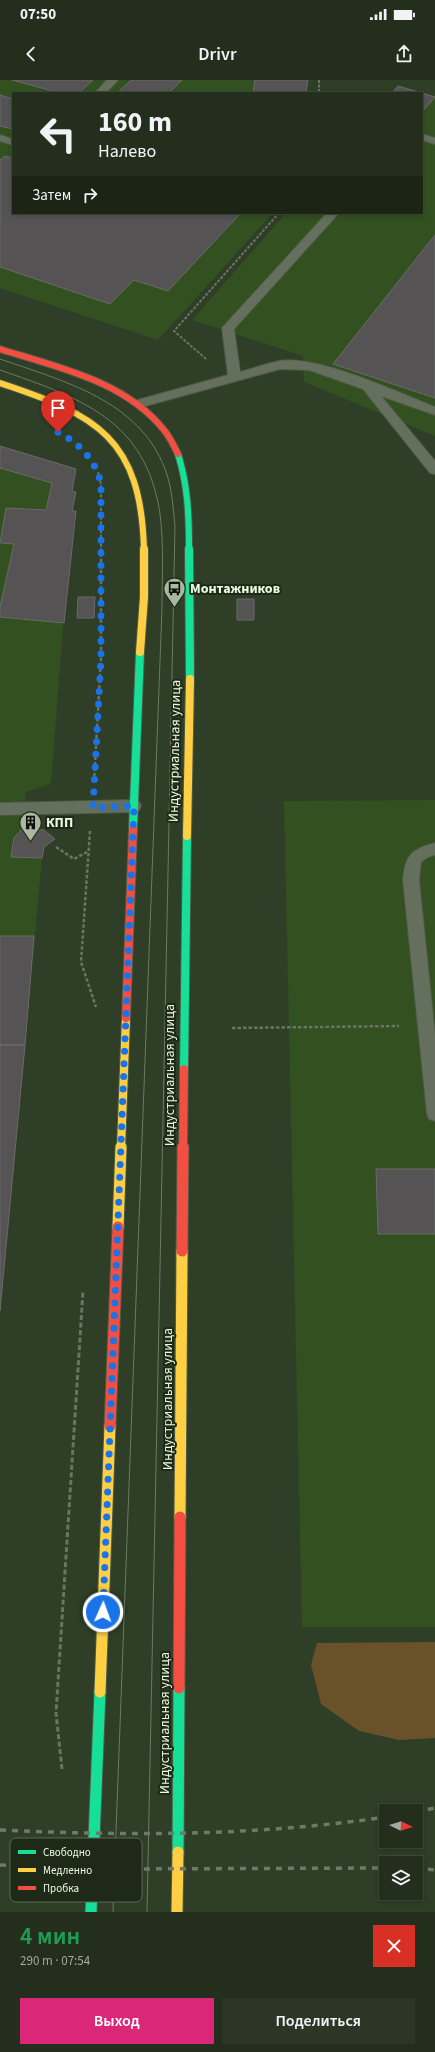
<!DOCTYPE html>
<html lang="ru">
<head>
<meta charset="utf-8">
<style>
  :root { --surface:#232e1c; --page:#2b3625; --text:#f1f3f6; --muted:#a3a8a3; --line:#404a3b; --accent:#db2777 }
  body { margin:0; font-family:"Source Sans 3",sans-serif; background:var(--page); color:var(--text); height:100vh; display:flex; flex-direction:column; font-size:15px; white-space:nowrap }
  * { box-sizing:border-box; margin:0 }
  p { font-size:13px; color:var(--muted) }
  .icon { flex:none; width:22px; height:22px; fill:none; stroke:currentColor; stroke-width:2; stroke-linecap:round; stroke-linejoin:round }
  .map { position:relative; height:1832px; overflow:hidden }
  .sheet { display:flex; flex-direction:column; background:var(--surface); flex:1 }
  .sheet>* { flex:none }
  .banner { position:absolute; left:12px; top:12px; width:411px; height:122px; border-radius:0px; box-shadow:0 2px 6px #0003,0 0 0 1px var(--line); background:#232e1c; color:var(--text); overflow:hidden }
  .needle { width:26px; rotate:95deg }
  .fabs { position:absolute; left:379px; top:1724px; display:grid; gap:8px }
  .fabs a { display:grid; place-items:center; width:44px; height:44px; border-radius:0px; background:var(--surface); box-shadow:0 2px 6px #0003,0 0 0 1px var(--line); font-size:20px }
  .pin { position:absolute; display:grid; place-items:center; width:34px; height:34px; color:#fff; margin:-41px -17px; border-radius:50% 50% 50% 0; rotate:-45deg; box-shadow:0 0 4px #0007 }
  .pin .icon { rotate:45deg }
  .me { position:absolute; width:44px; margin:-22px; rotate:2deg; stroke-linejoin:round; filter:drop-shadow(0 0 3px #0008) }
  .turn { display:flex; align-items:center; gap:14px; height:84px; padding:0 20px; font-size:18px }
  .turn .icon { width:52px; height:52px; stroke-width:2.5 }
  .turn b { display:block; font-size:28px; line-height:34px }
  .then { display:flex; align-items:center; height:38px; padding:0 20px; background:#0003; gap:8px; font-size:15px }
  .round { display:grid; place-items:center; flex:none; width:42px; height:42px; border-radius:0px; background:var(--page) }
  .head { display:flex; align-items:center; justify-content:space-between; height:68px; padding:0 20px }
  h1 { font-size:24px; font-weight:600; line-height:30px; color:#1e9e55 }
  .primary-button { display:flex; gap:8px; margin-top:auto; padding:8px 20px }
  .primary-button a { flex:1; height:46px; border-radius:0px; background:var(--accent); color:#fff; font-size:16px; font-weight:600; line-height:46px; text-align:center }
  .primary-button a+a { background:var(--page); color:var(--text) }
  .status { display:flex; justify-content:space-between; align-items:center; height:28px; padding:0 20px; background:var(--surface); direction:ltr }
  .status svg { height:11px; fill:currentColor }
  header { display:flex; justify-content:space-between; align-items:center; height:52px; padding:0 20px; background:var(--surface); font-size:18px; font-weight:600 }
  .map>svg:first-child { display:block }
  .built { fill:#325020 }
  .green { fill:#695229 }
  .building { fill:#555354; stroke:#6a6b69 }
  .lines { fill:none; stroke-linecap:round; stroke-linejoin:round }
  .lane-casing { stroke:#4e5b46; stroke-width:2 }
  .fast-far2-casing { stroke:#4e5b46; stroke-width:8 }
  .fast-far1-casing { stroke:#4e5b46; stroke-width:10 }
  .fast-casing { stroke:#4e5b46; stroke-width:13 }
  .slow-far2-casing { stroke:#4e5b46; stroke-width:8 }
  .slow-far1-casing { stroke:#4e5b46; stroke-width:10 }
  .slow-casing { stroke:#4e5b46; stroke-width:13 }
  .jam-far2-casing { stroke:#4e5b46; stroke-width:8 }
  .jam-far1-casing { stroke:#4e5b46; stroke-width:10 }
  .jam-casing { stroke:#4e5b46; stroke-width:13 }
  .path-far2 { stroke:#6a7463; stroke-width:2; stroke-dasharray:3 1.5; stroke-linecap:butt }
  .path-far1 { stroke:#6a7463; stroke-width:2.5; stroke-dasharray:3.5 2; stroke-linecap:butt }
  .path { stroke:#6a7463; stroke-width:3; stroke-dasharray:5 2.5; stroke-linecap:butt }
  .lane { fill:#656f5e; fill-rule:evenodd }
  .fast-far2 { stroke:#16e098; stroke-width:6 }
  .fast-far1 { stroke:#16e098; stroke-width:8 }
  .fast { stroke:#16e098; stroke-width:11 }
  .slow-far2 { stroke:#ffcf43; stroke-width:6 }
  .slow-far1 { stroke:#ffcf43; stroke-width:8 }
  .slow { stroke:#ffcf43; stroke-width:11 }
  .jam-far2 { stroke:#f24e42; stroke-width:6 }
  .jam-far1 { stroke:#f24e42; stroke-width:8 }
  .jam { stroke:#f24e42; stroke-width:11 }
  .tram { stroke:#6f7968; stroke-width:1 }
  .rail { stroke:#6f7968; stroke-width:3.5; stroke-dasharray:6 6; stroke-linecap:butt }
  .route { stroke:#1a73e8; stroke-width:7; stroke-dasharray:0 12.6 }
  .labels { text-anchor:middle; dominant-baseline:central; stroke-width:4; stroke-linejoin:round; paint-order:stroke }
  .poi-label { font-size:14px; font-weight:bold; fill:#eafbe1; stroke:#1e2a17; text-anchor:start }
  .street-label { font-size:14px; fill:#eafbe1; stroke:#1e2a17 }
  .key { fill:#1e2a17; stroke:#5b6954; stroke-width:1 }
  .key-label { font-size:11px; fill:#eafbe1 }
</style>
</head>
<body>
<div class="status"><b>07:50</b><svg viewBox="0 0 49 12"><path d="M0 12V9h3v3zM5 12V6h3v6zM10 12V3h3v9zM15 12V0h3v12zM26 1h20v11H26zM47 4h2v5h-2z"/></svg></div>
<header><svg class="icon" aria-label="back" viewBox="0 0 24 24"><path d="M15 5l-7 7 7 7"/></svg>Drivr<svg class="icon" aria-label="share" viewBox="0 0 24 24"><path d="M12 15V3M7 8l5-5 5 5M5 13v7h14v-7"/></svg></header>
<div class="map">
<svg width="435" height="1832" viewBox="0 0 435 1832">
  <rect width="100%" height="100%" fill="#2f3e26"/>
  <path class="built" d="M0 0H308L306 13H13V133H273L158 260 0 208Z
    M422 13 435 17V356L304 302 303 276 192 240 286 133H422Z
    M0 366 76 389 72 411 76 412 72 431 51 704 26 712 22 749 44 750 55 759 44 767 42 779 0 1227Z
    M435 720V1547H302L284 721Z"/>
  <path class="green" d="M435 1562V1658L399 1660 359 1651 321 1624 311 1585 317 1563Z"/>
  <path class="building" d="M12 0H93L79 13H60Z
    M131 0H182L169 13H117Z
    M255 0H308L306 13H253Z
    M398 6 422 13H392Z
    M422 13 435 17 422 32Z
    M0 15 13 19V49L0 46Z
    M5 76 13 78V133H241L168 211 134 200 110 224 0 187V80Z
    M435 155V318L333 284Z
    M0 366 76 389 72 411 76 412 72 431H76L64 543 0 537V527L14 464 0 463 6 428 46 430 52 403 0 388Z
    M78 517H95L94 538H77Z
    M237 519H254V540H237Z
    M22 749 44 750 55 759 44 767 42 778 11 777 14 758Z
    M0 856H34L25 965H0Z
    M0 965H25L0 1231Z
    M376 1089H435V1154H378Z"/>
  <g class="lines">
    <defs>
      <path id="lane" d="M107 0H118L106 13H95Z
        M422 54 435 58V64L422 60Z
        M0 55 13 59V65L0 61Z
        M327 133H339L234 249 240 292C253 288 266 284 279 281 318 275 397 312 435 327V335L381 316 435 381V394L430 393 363 309 309 290 280 289 138 328 132 324 134 321 228 295 222 248Z
        M134 720 139 722 141 726 139 730 134 732 0 735V723Z
        M435 763V775L428 777 421 782 419 800 435 955V1041L429 1039 427 1034 403 800C405 776 411 769 435 763Z"/>
      <path id="fast-far2" d="M178 374C188 406 189 436 189 470"/>
      <path id="fast-far1" d="M189 469 190 599
        M133 749 140 572
        M184 989 187 756"/>
      <path id="fast" d="M178 1772 179 1608
        M91 1832 100 1612"/>
      <path id="slow-far2" d="M0 303C97 335 141 358 144 470"/>
      <path id="slow-far1" d="M140 572 144 517V469
        M187 756 190 599
        M121 1068 126 938"/>
      <path id="slow" d="M118 1147 121 1067
        M180 1437 182 1171
        M100 1612 110 1346
        M177 1832 178 1772"/>
      <path id="jam-far2" d="M0 269C57 287 125 301 164 350 170 357 174 366 178 374"/>
      <path id="jam-far1" d="M126 938 133 749
        M183 1068 184 989"/>
      <path id="jam" d="M182 1171 183 1067
        M110 1346 118 1147
        M179 1608 180 1437"/>
    </defs>
    <use href="#lane" class="lane-casing"/>
    <use href="#fast-far2" class="fast-far2-casing"/>
    <use href="#fast-far1" class="fast-far1-casing"/>
    <use href="#fast" class="fast-casing"/>
    <use href="#slow-far2" class="slow-far2-casing"/>
    <use href="#slow-far1" class="slow-far1-casing"/>
    <use href="#slow" class="slow-casing"/>
    <use href="#jam-far2" class="jam-far2-casing"/>
    <use href="#jam-far1" class="jam-far1-casing"/>
    <use href="#jam" class="jam-casing"/>
    <path class="path-far2" d="M319 0V13
      M206 279 174 251 279 133
      M98 392 101 404V470"/>
    <path class="path-far1" d="M94 702 101 578V469
      M90 751 81 882 96 927
      M56 767 74 779 87 772
      M232 948 399 946"/>
    <path class="path" d="M62 1689 56 1633 83 1211"/>
    <use href="#lane" class="lane"/>
    <use href="#fast-far2" class="fast-far2"/>
    <use href="#fast-far1" class="fast-far1"/>
    <use href="#fast" class="fast"/>
    <use href="#slow-far2" class="slow-far2"/>
    <use href="#slow-far1" class="slow-far1"/>
    <use href="#slow" class="slow"/>
    <use href="#jam-far2" class="jam-far2"/>
    <use href="#jam-far1" class="jam-far1"/>
    <use href="#jam" class="jam"/>
    <path class="tram" d="M0 279C63 301 139 320 165 389 172 407 173 427 175 446L147 1832
      M0 290C80 318 146 339 160 434 164 465 162 497 162 528L113 1832"/>
    <path class="rail" d="M416 1732 435 1728
      M0 1750C131 1756 256 1756 386 1737
      M0 1785 118 1789 386 1788
      M416 1788 435 1790"/>
  </g>
  <g class="lines">
    <path class="route" d="M58 352C79 363 96 380 101 404V578L93 728 134 726 103 1532"/>
  </g>
  <defs>
    <symbol id="bus-pin" viewBox="-11 -11 22 30"><path d="M0 17L-7.5 6A9.5 9.5 0 1 1 7.5 6Z" fill="#a9b9a0" stroke="#1e2a17"/><path d="M-5-6H5V4H4V6H2V4H-2V6H-4V4H-5ZM-3.5-4V0h7V-4ZM-3.5 1.2v1.5H-2V1.2ZM2 1.2v1.5H3.5V1.2Z" fill="#111"/></symbol>
    <symbol id="building-pin" viewBox="-11 -11 22 30"><path d="M0 17L-7.5 6A9.5 9.5 0 1 1 7.5 6Z" fill="#a9b9a0" stroke="#1e2a17"/><path d="M-4-6H4V6H1V3H-1V6H-4ZM-2.5-4.3h1.7v1.8h-1.7ZM.8-4.3h1.7v1.8H.8ZM-2.5-1h1.7V.8h-1.7ZM.8-1h1.7V.8H.8Z" fill="#111"/></symbol>
  </defs>
  <g fill-rule="evenodd">
    <use href="#bus-pin" x="162" y="496" width="25" height="34"/>
    <use href="#building-pin" x="18" y="730" width="25" height="34"/>
  </g>
  <g class="labels">
    <g class="poi-label">
      <text x="190" y="509">Монтажников</text>
      <text x="46" y="743">КПП</text>
    </g>
    <g class="street-label">
      <text transform="translate(175 671) rotate(-89)">Индустриальная улица</text>
      <text transform="translate(170 995) rotate(-90)">Индустриальная улица</text>
      <text transform="translate(168 1319) rotate(-90)">Индустриальная улица</text>
      <text transform="translate(165 1643) rotate(-90)">Индустриальная улица</text>
    </g>
  </g>
  <rect x="10" y="1758" width="132" height="64" rx="6" class="key"/>
  <rect x="18" y="1770" width="18" height="4" fill="#16e098"/>
  <rect x="18" y="1788" width="18" height="4" fill="#ffcf43"/>
  <rect x="18" y="1806" width="18" height="4" fill="#f24e42"/>
  <g class="key-label">
    <text x="43" y="1776">Свободно</text>
    <text x="43" y="1794">Медленно</text>
    <text x="43" y="1812">Пробка</text>
  </g>
</svg>
<div class="fabs">
<a><svg class="needle" viewBox="-14 -14 28 28"><path d="M0-13l5 13h-10z" fill="#e53935"/><path d="M0 13l5-13h-10z" fill="#a3a8a3"/></svg></a>
<a><svg class="icon" aria-label="layers" viewBox="0 0 24 24"><path d="M12 4l9 5-9 5-9-5zM3 14l9 5 9-5"/></svg></a>
</div>
<div class="pin" style="left:58px;top:352px;background:#d93025"><svg class="icon" aria-label="arrive" viewBox="0 0 24 24"><path d="M6 21V4h12l-3 4 3 4H6"/></svg></div>
<svg class="me" style="left:103px;top:1532px" viewBox="-20 -20 40 40"><circle r="17" fill="#1a73e8" stroke="#fff" stroke-width="3"/><path d="M0-11L8 9 0 5-8 9z" fill="#fff"/></svg>
<div class="banner">
<div class="turn"><svg class="icon" aria-label="left" viewBox="0 0 24 24"><path d="M17 20v-9H6M10 6l-5 5 5 5"/></svg><div><b>160 m</b>Налево</div></div>
<div class="then">Затем<svg class="icon" aria-label="right" viewBox="0 0 24 24"><path d="M7 20v-9h11M14 6l5 5-5 5"/></svg></div>
</div>
</div>
<section class="sheet">
<div class="head"><div><h1>4 мин</h1><p>290 m · 07:54</p></div><a class="round" style="background:#d93025;color:#fff"><svg class="icon" aria-label="close" viewBox="0 0 24 24"><path d="M6 6l12 12M18 6L6 18"/></svg></a></div>
<div class="primary-button"><a>Выход</a><a>Поделиться</a></div>
</section>
</body>
</html>
